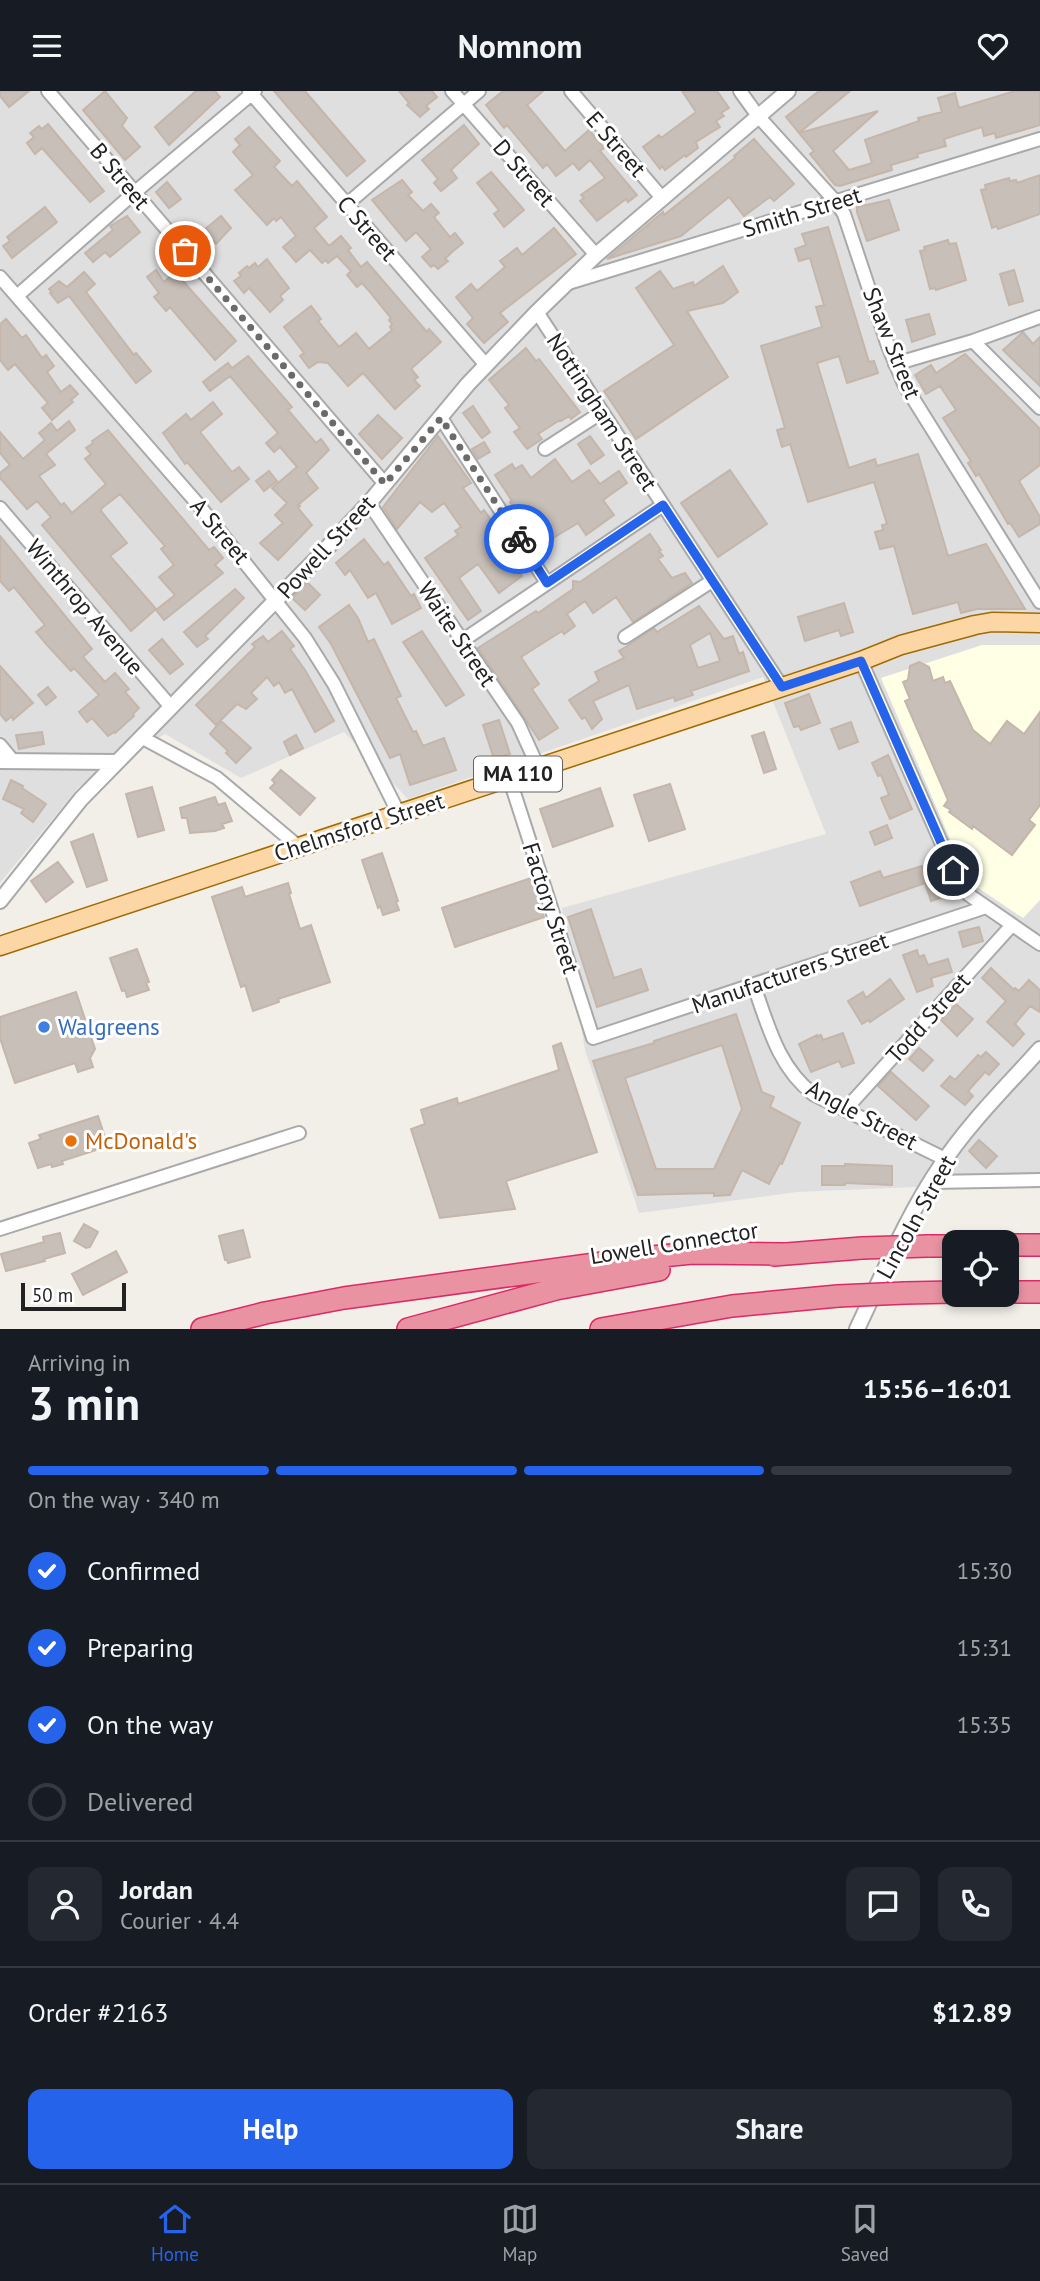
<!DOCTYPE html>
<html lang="en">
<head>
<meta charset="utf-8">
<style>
  body { margin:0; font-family:"PT Sans",sans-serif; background:#242831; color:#f1f3f6; height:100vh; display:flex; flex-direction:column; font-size:26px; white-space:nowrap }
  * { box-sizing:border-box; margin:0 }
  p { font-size:23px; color:#9ea1a6 }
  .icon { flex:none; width:38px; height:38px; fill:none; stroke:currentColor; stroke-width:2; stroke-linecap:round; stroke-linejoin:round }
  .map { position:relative; height:1238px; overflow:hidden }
  .drawer { display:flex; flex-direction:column; background:#171b24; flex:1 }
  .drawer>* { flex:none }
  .controls { position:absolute; left:942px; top:1139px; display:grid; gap:14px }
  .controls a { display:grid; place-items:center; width:77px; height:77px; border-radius:14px; background:#171b24; box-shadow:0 4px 10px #0003; font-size:35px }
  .scale { position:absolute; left:21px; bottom:18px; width:105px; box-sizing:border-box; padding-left:7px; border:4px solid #222; border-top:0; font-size:19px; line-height:24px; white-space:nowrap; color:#222; -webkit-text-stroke:5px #fff; paint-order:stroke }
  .pin { position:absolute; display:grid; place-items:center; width:60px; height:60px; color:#fff; margin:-30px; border:4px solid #fff; border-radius:50%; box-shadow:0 2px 7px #0007 }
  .courier { position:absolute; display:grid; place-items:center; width:70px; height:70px; margin:-35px; border:5px solid #2563eb; border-radius:50%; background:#fff; color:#222; box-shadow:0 2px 9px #0007 }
  .summary em { font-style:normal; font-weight:600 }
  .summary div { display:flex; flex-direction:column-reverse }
  .summary { display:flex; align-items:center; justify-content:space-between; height:119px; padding:0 28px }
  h1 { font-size:46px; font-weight:600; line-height:52px }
  .bar { display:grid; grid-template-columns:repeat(4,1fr); gap:10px 7px; align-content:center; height:84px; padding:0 28px }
  .bar i { height:9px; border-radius:5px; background:#363941 }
  .bar .current { background:#2563eb }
  .bar p { grid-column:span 4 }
  .line { display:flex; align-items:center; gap:18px; padding:0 28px; border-top:2px solid #363941 }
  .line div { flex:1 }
  .round { display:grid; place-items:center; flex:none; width:74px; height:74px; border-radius:14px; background:#242831 }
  ol { padding:0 28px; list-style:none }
  li { display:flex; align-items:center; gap:21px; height:77px }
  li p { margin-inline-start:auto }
  li .icon { padding:7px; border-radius:50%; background:#2563eb; color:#fff; stroke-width:4 }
  li:last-child { color:#9ea1a6 }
  li i { width:38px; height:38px; border:4px solid #363941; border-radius:50% }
  .action { display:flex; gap:14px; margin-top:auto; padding:14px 28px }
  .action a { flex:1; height:80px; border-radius:14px; background:#2563eb; color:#fff; font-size:28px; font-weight:600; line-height:80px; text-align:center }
  .action a+a { background:#242831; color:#f1f3f6 }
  header { display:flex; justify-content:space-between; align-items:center; height:91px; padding:0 28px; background:#171b24; font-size:32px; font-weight:600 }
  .dock { display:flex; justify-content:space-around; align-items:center; height:98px; border-top:2px solid #363941; background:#171b24; font-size:19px; color:#9ea1a6 }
  .dock a { display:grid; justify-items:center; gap:4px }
  .dock .current { color:#2563eb }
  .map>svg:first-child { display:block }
</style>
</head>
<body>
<header><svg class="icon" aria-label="menu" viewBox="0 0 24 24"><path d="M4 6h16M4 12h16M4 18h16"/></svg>Nomnom<svg class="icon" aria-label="heart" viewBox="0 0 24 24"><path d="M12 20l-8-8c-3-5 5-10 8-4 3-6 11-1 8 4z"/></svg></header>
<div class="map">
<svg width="1040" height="1238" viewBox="0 0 1040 1238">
  <rect width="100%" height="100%" fill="#f2efe9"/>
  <path fill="#e0dfdf" d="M0 0H1040V1096H914L797 1101 639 1122 585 959 562 817 826 743 763 586 408 708 344 641 241 687 165 643 79 696 0 792Z"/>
  <path fill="#ffffe5" d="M982 554H1040V809L1023 827 968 790 881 587Z"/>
  <path fill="#c7bfb8" stroke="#c4b6ab" stroke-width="2" fill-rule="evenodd" d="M0 0H29L9 16 0 5Z
    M105 0 127 27 122 35 140 56 125 69 83 19Z
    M196 0H215L220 6 169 54 155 36Z
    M274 0H305L365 70 347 85Z
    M399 0H432L437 6 426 15 429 18 420 26 407 14 409 12Z
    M503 0H543L527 14 565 60 589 39 604 57 600 60 637 104 628 111 626 108 597 130 580 110 584 107 581 104 605 87 590 69 579 79 573 72 556 85 547 73 543 77 507 34 504 37 486 14Z
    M682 0H717L729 17 721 22 724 25 716 30 720 36 696 51 698 57 686 66 685 64 665 79 662 75 660 78 643 56 659 44 661 47 696 21Z
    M819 0H850L799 42 786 26Z
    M1015 0H1040V34L996 47 995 42 984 45 982 36 944 48 946 55 917 63 918 66 891 74 892 79 840 95 835 94 810 63 814 60 799 42 878 20 833 60 849 79 872 72 865 49 919 30 918 27 942 21 938 7 955 2 959 17Z
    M48 33 104 100 90 111 42 57 35 63 27 52 34 46 30 42 39 35 42 38Z
    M464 34 479 53 451 79 457 87 441 100 434 92 438 88 422 69Z
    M249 36 280 70 274 76 292 95 297 90 327 126 314 137 329 155 341 145 351 157 348 159 361 176 367 171 427 241 429 238 441 251 411 278 418 286 414 289 420 295 395 318 363 282 348 295 328 272 318 271 309 277 300 265 304 262 284 236 311 215 321 228 318 230 339 256 356 242 369 258 392 239 390 236 392 233 389 229 391 227 370 201 362 192 357 196 347 184 351 180 337 165 328 172 326 169 322 172 310 159 296 171 283 156 296 145 281 126 276 130 274 127 267 134 235 99 253 84 233 61 240 54 235 48Z
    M754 48 794 93 774 110 770 106 744 125 729 106 681 145 607 168 663 121 664 124 735 67 734 65Z
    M491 81 524 119 504 136 494 123 499 119 477 92Z
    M1040 84V123L998 138 997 135 992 137 981 99 986 98 985 94 1009 87 1010 90 1016 89 1017 92Z
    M402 89 412 101 408 104 423 120 431 113 439 122 434 126 450 146 455 142 463 152 452 161 445 168 448 170 438 178 434 174 431 176 422 166 431 158 416 141 406 150 372 109Z
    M167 91 181 108 169 117 156 101Z
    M889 109 899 139 867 150 857 121V116Z
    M45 116 57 131 12 167 3 155 10 150 7 146Z
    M127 125 140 141 110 166 105 161 93 171 85 162 113 139 110 135Z
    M221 125 231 137 216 153 214 150 206 156 197 145Z
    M828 136 869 271 874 270 878 282 847 292 839 265 817 272 849 377 875 368 877 375 918 363 948 465 986 453 1025 518H977L961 522 958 511 913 523 894 455 880 458 875 441 883 439 882 434 887 433 874 391 808 411 790 353 782 356 777 339 785 337 761 255 822 236 816 216 824 214 810 167 799 170 795 158 806 154 802 143Z
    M554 137 576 163 500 222 508 231 484 252 467 233 473 227 456 206 471 193 477 200 505 176 500 170 517 157 522 164Z
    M948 149 949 153 956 152 966 189 936 199 935 197 930 198 920 160 925 159 924 156Z
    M267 168 289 197 280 205 283 209 270 221 249 197 244 202 234 190 241 185 239 182 247 175 249 177 255 172 258 176Z
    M723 175 738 201 723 212 687 220 728 286 636 348 604 300 674 254 636 197 660 180 673 198 693 191 694 195Z
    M156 179 164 191 175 181 236 250 215 269 170 216 166 220 154 206 159 202 147 186Z
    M1014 179 1023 210 1009 214 1000 183Z
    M84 181 95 193 86 201 134 264 136 262 151 280 136 292 69 205 58 212 50 202 52 201 49 198 59 190 67 196Z
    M929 223 935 243 912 251 906 229Z
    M6 228 22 247 26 244 42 267 46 264 54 275 47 281 61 301 70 294 78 303 71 309 73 311 52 329 42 317 48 312 15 273 8 279 0 269V233Z
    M1023 241 1033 253 1040 246V295L1003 259Z
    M526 257 536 270 539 268 580 321 571 328 569 325 561 330 560 329 538 343 542 348 527 358 514 341 520 337 505 317 509 314 489 289Z
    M965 263 1040 338V374L1019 390 1040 426V433L1019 446 1010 432 1008 433 979 383 976 385 968 372 971 370 943 327 956 319 940 295 926 303 915 284 931 274 936 282Z
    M248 265 292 316 288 319 316 352 321 348 329 359 306 382 318 397 298 414 300 415 298 417 312 434 278 469 260 452 283 432 275 424 287 412 272 397 297 376 280 356 274 361 266 352 278 342 230 285 210 300 203 291 228 272 232 277Z
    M213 311 222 323 200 341 232 381 239 376 249 388 221 411 187 371 185 373 163 342 186 323 191 329Z
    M473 315 490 341 482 347 463 322Z
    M378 324 402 347 382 368 359 343Z
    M69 330 75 339 46 363 55 374 39 385 61 414 64 412 72 422 106 393 85 368 91 363 86 357 93 352 92 350 108 339 209 459 214 456 223 467 215 474 223 482 164 529 156 519 175 504 159 486 174 474 161 458 165 455 120 403 102 417 101 420 127 452 110 465 156 518 131 540 42 434 51 426 37 410 27 418 0 387V382L10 374 0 362V341L23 368 45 349 39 342 51 332 57 340Z
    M438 345 471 392 463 397 481 422 484 419 493 432 488 435 500 452 491 459 504 478 513 472 522 485 499 502 478 473 459 487 481 520 468 529 425 467 458 444 455 440 461 436 444 412 432 421 420 411 397 438 383 416Z
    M590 345 604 364 591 373 578 353Z
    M484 351 490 361 478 368 472 358Z
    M555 368 572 391 589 379 600 393 619 380 627 392 603 409 614 424 586 444 578 432 545 452 523 420 518 424 510 411 512 410 495 384 512 373 515 378 522 374 531 387Z
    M730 379 767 433 718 466 681 412Z
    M269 380 277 390 264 400 256 390Z
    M650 443 661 459 659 460 663 465 658 468 672 487 685 482 692 492 633 531 616 506 593 522 585 510 567 523 575 535 564 543 562 540 521 566 539 593 532 598 558 637 539 649 478 557 536 520 538 522 573 498V490L580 491Z
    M0 445 92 558 83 566 105 591 115 582 129 598 125 601 139 617 133 623 134 625 115 642 114 641 108 645 92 627 87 631 79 621 99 604 74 577 71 580 47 554 36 541 45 534 14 496 9 500 0 490Z
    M364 448 384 474 388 471 411 505 414 503 421 517 392 533 376 502 368 507 350 479 345 484 336 472Z
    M307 491 320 504 305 519 292 507Z
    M235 498 244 507 205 545 208 548 197 556 184 541Z
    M844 512 853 541 841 545 839 539 805 550 798 526Z
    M349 514 358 527 368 551 374 548 401 605 396 607 413 641 416 640 423 655 444 647 456 679 410 694 400 663 390 667 331 553 319 536Z
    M699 515 724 548 733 545 739 563 743 561 749 580 691 600 693 604 675 610 674 606 637 618 629 594 593 610 602 628 592 638 585 626 582 628 569 609 599 590 595 581 624 567 619 560 629 554 654 537 657 541ZM710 542 720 570 698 577 690 554Z
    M282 540 294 555 290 558 305 579 334 630 315 641 292 598 285 602 279 591 274 595 267 586 251 602 257 608 246 618 237 613 216 634 196 614 255 556 252 553 263 545 268 551Z
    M422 540 464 604 446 615 403 551Z
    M162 548 183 573 170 583 149 559Z
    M919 571 929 576 933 590 943 586 945 592 950 590 973 639 990 653 1007 630 1024 643 1040 621V714L1029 729 1035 734 1012 764 973 735 972 738 949 721 951 719 944 715 948 709 905 610 910 608 903 591 908 589 910 575Z
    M0 575 33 612 13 629 12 625 6 630 0 623Z
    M48 596 56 606 46 614 38 604Z
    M809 603 820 632 801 639 799 635 794 636 785 612Z
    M499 629 510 663 494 668 483 634Z
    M221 630 251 657 236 672 226 662 228 660 210 643Z
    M851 631 858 651 839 658 831 638Z
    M42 641 44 653 19 658 16 644Z
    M764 641 776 678 764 682 752 645Z
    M296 644 303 657 290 664 284 651Z
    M888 664 912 718 890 728 881 707 889 704 881 684 878 685 872 672Z
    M281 679 315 707 300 724 270 697 275 692 272 689Z
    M11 689 23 695 22 697 46 713 33 731 21 722 24 718 3 708Z
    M670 693 685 738 649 750 634 704Z
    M152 696 164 739 138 746 126 703Z
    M600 697 613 735 553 756 540 718Z
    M215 706 218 714 225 712 232 730 222 733 224 737 215 740 190 742 187 727H182L180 717Z
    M887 734 892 747 875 754 870 741Z
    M93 743 107 789 87 796 71 751Z
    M382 762 398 810 396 811 399 819 383 824 380 815 378 817 362 769Z
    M58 771 73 791 46 811 31 790Z
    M922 775 927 789 940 785 946 805 931 810 925 792 860 815 851 791 880 780 883 787Z
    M531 787 544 826 455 856 442 817Z
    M288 792 291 802 289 803 300 838 311 834 330 891 278 908 279 911 253 920 245 894 241 896 212 806 242 796 245 806Z
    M591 818 614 887 641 878 648 899 597 916 568 826Z
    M979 836 983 850 963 856 959 841Z
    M137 858 149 891 146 892 149 899 127 906 125 899 122 900 110 867Z
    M917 859 919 866 924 864 928 874 948 868 952 881 931 887 933 895 917 901 903 864Z
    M991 877 1014 899 1015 897 1019 900 1029 889 1040 899V921L1030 915 1015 933 1024 943 1013 955 987 931 1006 910 982 887Z
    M890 888 904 908 870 931 869 929 862 933 848 910 863 901 866 907Z
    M76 901 95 958 90 967 93 976 78 981 75 972 15 992 0 947V926Z
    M956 913 973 928 957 945 941 929Z
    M736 923 762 1001 774 1006 770 1016 800 1032 782 1073 780 1072 769 1093 742 1079 730 1104 714 1105V1102L638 1104 593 970 654 952V950ZM722 954 742 1018 714 1078H656L625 987Z
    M843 942 854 972 842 976 839 970 811 981 799 953 817 944V946L821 944 823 949Z
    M561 952 597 1061 506 1090 515 1118 440 1127 411 1038 425 1033 421 1019 457 1007 458 1013 559 979 553 955Z
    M919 957 933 969 923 980 909 968Z
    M986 961 999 973 989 984 985 981 968 1000 973 1005 965 1014 941 995 950 985 955 989 978 964 981 966Z
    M891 981 929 1015 916 1029 878 995Z
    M98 1025 108 1055 62 1070 63 1073 52 1076 51 1073 38 1077 29 1052 41 1048 39 1044Z
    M979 1049 997 1065 986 1077 969 1060Z
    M845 1073 892 1075V1094L845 1092V1094H822V1075H845Z
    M84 1133 98 1141 90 1156 86 1157 74 1150Z
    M243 1139 250 1166 228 1172 227 1169H225L219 1145Z
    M60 1142 65 1162 44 1168 45 1170 6 1180 1 1163 44 1151 43 1146Z
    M116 1160 127 1181 83 1204 72 1183Z"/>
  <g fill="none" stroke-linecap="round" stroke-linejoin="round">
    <g stroke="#a9a9a9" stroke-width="16">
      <path id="minor" d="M48 0 385 393
        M249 0 486 274
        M452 0 596 164
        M571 0 662 107
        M740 0 758 25 836 111 844 123 888 255 904 293 1040 511
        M346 114 479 0
        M0 186 197 412 305 547 334 593 399 723
        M565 193 1040 48
        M17 205 134 102 255 0
        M537 221 782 596
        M973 250 1040 317
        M895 273 973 250 1040 226
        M441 327 547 492
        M545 358 602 321
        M369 412 518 632 538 676
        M0 417 171 616
        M625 546 712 490
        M462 550 663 414
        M861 570 960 794 969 804 1040 853
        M141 646 217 687 299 756
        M0 654 14 671
        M509 686 593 947 986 816
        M754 895C768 934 778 976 813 1003L945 1068
        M845 1019 1012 834
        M930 1091 1040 1089
        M0 1138 299 1042"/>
    </g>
    <g stroke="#a9a9a9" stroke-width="18">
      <path id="tertiary" d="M0 670 116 671
        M0 810 81 708 326 458 369 412 468 293 537 221 596 164 788 0
        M857 1238C883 1184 906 1126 940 1076 968 1033 1006 996 1040 958"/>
    </g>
    <g stroke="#a06b00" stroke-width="21">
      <path id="primary" d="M0 855 861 570 901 554 975 534 992 531 1040 532"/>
    </g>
    <g stroke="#dc2a67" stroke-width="24">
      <path id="motorway" d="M1006 1154H1040
        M928 1155H954
        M774 1164 862 1157
        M1006 1201H1040
        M905 1202 954 1201
        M202 1238 265 1222 344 1207 632 1168 692 1162 785 1163
        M408 1238 556 1198 659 1179
        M601 1238 732 1215 838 1205"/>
    </g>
    <use href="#minor" stroke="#fff" stroke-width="12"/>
    <use href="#tertiary" stroke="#fff" stroke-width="14"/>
    <use href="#primary" stroke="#fcd6a4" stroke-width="18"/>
    <use href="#motorway" stroke="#e892a2" stroke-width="21"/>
    <g stroke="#dc2a67" stroke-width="24" stroke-linecap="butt">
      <path id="motorway-bridge" d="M862 1157 928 1155
        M838 1205 905 1202"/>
    </g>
    <use href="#motorway-bridge" stroke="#e892a2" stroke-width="21"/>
  </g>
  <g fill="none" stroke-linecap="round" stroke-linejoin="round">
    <path stroke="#6b6a68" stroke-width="7" stroke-dasharray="0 12.6" d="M185 160 385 393 441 327 519 448"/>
    <path stroke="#2563eb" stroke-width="9" d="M519 448 547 492 663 414 782 596 861 570 953 779"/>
  </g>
  <circle fill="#3f7fe0" stroke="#fff" stroke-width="2.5" cx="44" cy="936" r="7"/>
  <circle fill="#e8710a" stroke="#fff" stroke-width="2.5" cx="71" cy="1050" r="7"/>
  <g text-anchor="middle" stroke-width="6" stroke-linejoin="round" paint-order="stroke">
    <rect fill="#fff" stroke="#646464" stroke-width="2" x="474" y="665.5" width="88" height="35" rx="5"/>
    <g font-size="21" font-weight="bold" fill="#222">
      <text x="518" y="690">MA 110</text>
    </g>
    <g font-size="23" fill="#222" stroke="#fff">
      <text transform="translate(616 53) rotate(49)" y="8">E Street</text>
      <text transform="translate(524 82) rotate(49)" y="8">D Street</text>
      <text transform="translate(120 85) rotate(50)" y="8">B Street</text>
      <text transform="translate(802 121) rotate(-17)" y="8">Smith Street</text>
      <text transform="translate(367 137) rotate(49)" y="8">C Street</text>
      <text transform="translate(892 252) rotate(68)" y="8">Shaw Street</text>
      <text transform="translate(602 321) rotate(57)" y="8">Nottingham Street</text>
      <text transform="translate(220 440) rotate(50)" y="8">A Street</text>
      <text transform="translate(326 456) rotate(-47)" y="8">Powell Street</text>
      <text transform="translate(85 516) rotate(50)" y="8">Winthrop Avenue</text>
      <text transform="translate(457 543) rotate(56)" y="8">Waite Street</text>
      <text transform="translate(359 736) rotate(-18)" y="8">Chelmsford Street</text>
      <text transform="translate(551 817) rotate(72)" y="8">Factory Street</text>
      <text transform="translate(790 882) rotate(-19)" y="8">Manufacturers Street</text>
      <text transform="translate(928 927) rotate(-48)" y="8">Todd Street</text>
      <text transform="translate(862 1024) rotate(28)" y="8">Angle Street</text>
      <text transform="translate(916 1126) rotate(-61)" y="8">Lincoln Street</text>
      <text transform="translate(674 1152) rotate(-9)" y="8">Lowell Connector</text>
    </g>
    <g font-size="23" fill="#366cbe" stroke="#fff" text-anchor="start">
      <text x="58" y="944">Walgreens</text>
    </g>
    <g font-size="23" fill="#c56008" stroke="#fff" text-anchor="start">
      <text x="85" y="1058">McDonald's</text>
    </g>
  </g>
</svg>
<div class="controls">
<a><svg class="icon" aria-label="locate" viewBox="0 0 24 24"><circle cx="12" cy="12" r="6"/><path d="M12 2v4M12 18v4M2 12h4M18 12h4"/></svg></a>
</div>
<div class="scale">50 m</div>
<div class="pin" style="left:185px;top:160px;background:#ea580c"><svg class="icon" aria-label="bag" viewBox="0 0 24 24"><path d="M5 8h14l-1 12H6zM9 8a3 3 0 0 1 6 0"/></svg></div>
<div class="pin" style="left:953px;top:779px;background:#1f2937"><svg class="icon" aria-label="home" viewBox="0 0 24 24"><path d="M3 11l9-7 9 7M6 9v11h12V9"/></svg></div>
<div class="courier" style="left:519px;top:448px"><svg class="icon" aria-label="bike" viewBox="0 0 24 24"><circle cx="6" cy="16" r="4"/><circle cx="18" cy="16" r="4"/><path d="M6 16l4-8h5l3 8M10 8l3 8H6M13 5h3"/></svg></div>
</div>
<section class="drawer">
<div class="summary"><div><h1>3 min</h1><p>Arriving in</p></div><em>15:56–16:01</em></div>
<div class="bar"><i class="current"></i><i class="current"></i><i class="current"></i><i></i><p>On the way · 340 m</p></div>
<ol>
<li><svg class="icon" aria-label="check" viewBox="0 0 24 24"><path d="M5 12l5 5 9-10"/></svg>Confirmed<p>15:30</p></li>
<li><svg class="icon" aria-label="check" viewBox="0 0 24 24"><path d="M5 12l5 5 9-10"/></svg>Preparing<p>15:31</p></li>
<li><svg class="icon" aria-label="check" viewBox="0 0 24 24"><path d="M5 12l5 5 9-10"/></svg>On the way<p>15:35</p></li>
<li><i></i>Delivered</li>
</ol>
<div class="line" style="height:126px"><a class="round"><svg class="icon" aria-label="person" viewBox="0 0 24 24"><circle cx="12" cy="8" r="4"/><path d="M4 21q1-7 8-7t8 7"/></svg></a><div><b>Jordan</b><p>Courier · 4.4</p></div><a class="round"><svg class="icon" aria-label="chat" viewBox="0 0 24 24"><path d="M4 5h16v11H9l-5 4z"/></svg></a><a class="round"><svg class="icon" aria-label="phone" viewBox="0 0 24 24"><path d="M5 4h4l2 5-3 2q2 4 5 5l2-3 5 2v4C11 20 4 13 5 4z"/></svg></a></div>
<div class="line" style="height:91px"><div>Order #2163</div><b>$12.89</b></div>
<div class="action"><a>Help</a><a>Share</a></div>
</section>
<nav class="dock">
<a class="current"><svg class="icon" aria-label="home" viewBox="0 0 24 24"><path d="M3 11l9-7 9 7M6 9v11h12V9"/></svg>Home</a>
<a><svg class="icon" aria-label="map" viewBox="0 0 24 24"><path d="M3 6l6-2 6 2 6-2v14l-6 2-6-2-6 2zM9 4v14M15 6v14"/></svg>Map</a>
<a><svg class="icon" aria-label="saved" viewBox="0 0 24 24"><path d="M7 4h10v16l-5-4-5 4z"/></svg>Saved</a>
</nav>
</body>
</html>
